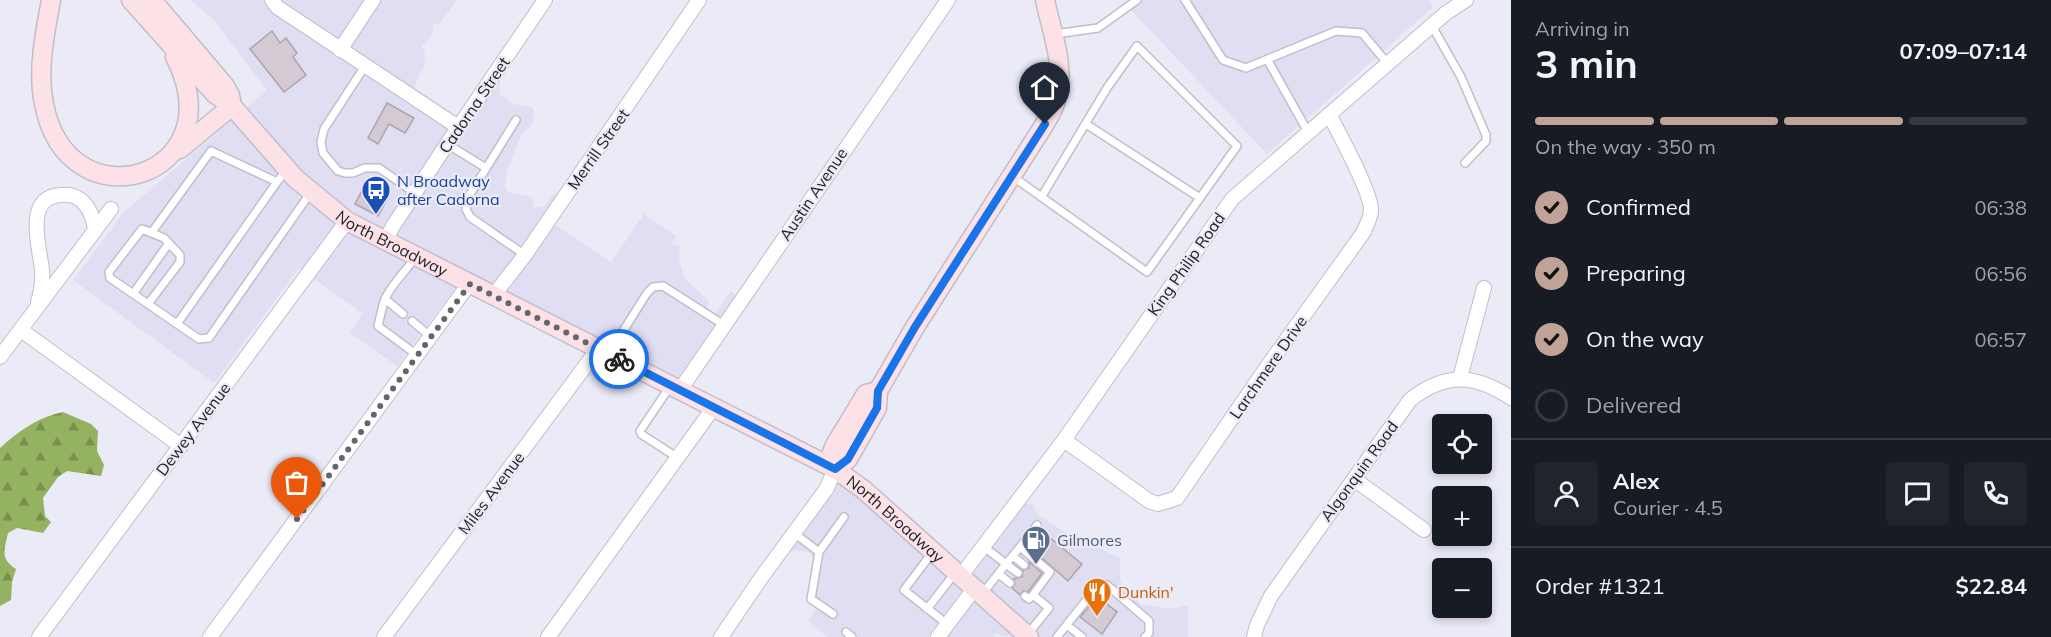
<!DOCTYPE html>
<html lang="en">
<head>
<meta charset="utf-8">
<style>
  body { margin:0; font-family:Mulish,sans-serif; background:#20242c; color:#f1f3f6; height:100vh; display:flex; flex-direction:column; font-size:22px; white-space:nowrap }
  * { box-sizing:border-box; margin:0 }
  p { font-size:20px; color:#9ea1a6 }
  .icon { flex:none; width:33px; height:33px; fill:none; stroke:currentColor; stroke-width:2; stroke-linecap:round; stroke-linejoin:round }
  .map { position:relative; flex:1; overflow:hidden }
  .details { display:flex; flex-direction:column; background:#171b24; width:540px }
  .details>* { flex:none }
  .controls { position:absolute; left:1432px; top:414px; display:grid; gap:12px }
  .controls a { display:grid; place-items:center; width:60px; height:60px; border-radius:6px; background:#171b24; box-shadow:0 3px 9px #0003; font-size:30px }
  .pin { position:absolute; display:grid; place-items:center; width:51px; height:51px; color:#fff; margin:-62px -26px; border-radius:50% 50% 50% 0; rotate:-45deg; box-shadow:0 0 6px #0007 }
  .pin .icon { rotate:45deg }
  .courier { position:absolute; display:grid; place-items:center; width:60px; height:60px; margin:-30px; border:4px solid #1a73e8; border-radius:50%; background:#fff; color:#222; box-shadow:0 2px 8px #0007 }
  .overview em { font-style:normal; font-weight:700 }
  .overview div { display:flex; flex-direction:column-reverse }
  .overview { display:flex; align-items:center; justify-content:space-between; height:102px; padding:0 24px }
  h1 { font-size:39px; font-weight:700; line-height:45px }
  .bar { display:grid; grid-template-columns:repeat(4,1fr); gap:9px 6px; align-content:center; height:72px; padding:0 24px }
  .bar i { height:8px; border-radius:4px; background:#363941 }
  .bar .active { background:#c1a296 }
  .bar p { grid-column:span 4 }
  .line { display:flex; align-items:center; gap:15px; padding:0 24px; border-top:2px solid #363941 }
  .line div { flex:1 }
  .round { display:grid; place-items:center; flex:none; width:63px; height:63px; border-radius:6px; background:#20242c }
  ol { padding:0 24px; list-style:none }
  li { display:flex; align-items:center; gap:18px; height:66px }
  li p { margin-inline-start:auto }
  li .icon { padding:6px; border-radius:50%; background:#c1a296; color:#111; stroke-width:4 }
  li:last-child { color:#9ea1a6 }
  li i { width:33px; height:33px; border:3px solid #363941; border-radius:50% }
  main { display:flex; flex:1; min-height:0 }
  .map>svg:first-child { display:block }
</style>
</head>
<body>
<main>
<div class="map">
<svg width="1511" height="637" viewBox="0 0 1511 637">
  <defs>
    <pattern id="forest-firs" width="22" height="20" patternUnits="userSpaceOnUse" patternTransform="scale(1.5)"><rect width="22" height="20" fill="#95b261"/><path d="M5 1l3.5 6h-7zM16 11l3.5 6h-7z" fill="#799050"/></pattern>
  </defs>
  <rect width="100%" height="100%" fill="#ebeaf7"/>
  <path fill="#e0def2" d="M190 0H457L440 23 433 25V34L422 46 425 54 424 67 419 74 414 91 450 127 499 78 500 94 509 101 513 104 531 107 534 110 532 125 522 134 508 168 505 185 507 192 532 197 534 208 544 206 556 192 562 197 548 220 611 262 644 214 676 236 672 243 680 246 679 260 684 278 709 301 704 314 715 313 731 291 737 297 677 386 464 283 450 295 397 366 350 333 363 314 299 268 214 383 73 280 124 212 267 90 213 19Z
    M1137 0H1430L1433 7 1267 154 1131 10Z
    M833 471 958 578 1022 505 1033 503 1035 511 1040 516 1068 534 1075 542 1101 549 1120 558V580L1124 590 1135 594 1140 604 1164 608H1177L1188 605V637H1009L993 633 995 637H827L808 620 820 604 812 596 817 572 814 560 808 552 795 550 788 553Z"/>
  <path fill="url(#forest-firs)" d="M63 412 91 424 98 431 97 451 104 465 101 476 67 471 58 477 43 498 45 516 51 522 43 533 17 528 8 533C4 551 0 558 16 569L12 582 11 600 0 606V448C18 431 39 417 63 412Z"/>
  <path fill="#d4cad4" stroke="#ada3ad" stroke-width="1.5" d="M272 31 280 43 286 38 297 53 293 57 306 75 284 92 250 49Z
    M387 103 414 118 405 133 389 124 378 144 368 138Z
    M366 183 389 196 378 216 355 204Z
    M1049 537 1082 564 1068 581 1036 553Z
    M1029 562 1042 573 1028 592 1023 591 1020 595 1012 588 1015 584 1013 579 1022 577 1023 570 1029 568Z
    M1098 597 1117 612 1102 634 1080 617Z"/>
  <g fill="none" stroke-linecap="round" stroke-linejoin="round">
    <g stroke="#c0becb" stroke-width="10">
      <path id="lane" d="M1185 0 1223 60 1246 68 1336 31 1362 33 1388 64
        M1432 26 1461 77 1486 135V141L1465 163
        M1055 34 1098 28 1137 0
        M1267 59 1308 132
        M365 66 324 129 321 142 323 153 338 171 345 173H353L365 168H379L415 193
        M516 120 469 196 466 209 470 217 525 255
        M1086 124 1200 198
        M447 144 486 168
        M1012 176 1147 272 1237 146 1137 46 1107 88 1042 196
        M152 232 211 151 277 182 287 170
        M416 257C407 269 391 285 385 299 383 303 379 322 378 326L417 355
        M133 294 169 243
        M385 299 403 314
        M148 304 180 262V255L164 238 142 229 109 272 110 278 199 339 209 338 311 192
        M412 321 431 337
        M177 324 277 182
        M610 352 647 293 653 287 663 286 724 325
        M669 388 640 431 641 434 678 458
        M794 533 819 552 811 599 833 614
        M1020 547 1037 525
        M819 552 844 517
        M932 553 904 590 947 624
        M1013 556 1024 565
        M1018 573 1006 564 1020 547 1050 572 1033 595 1049 608 1027 635
        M999 574 1010 583
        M983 593 1006 564 983 546
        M1025 596 1029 599 1033 595
        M927 609 955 573
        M1067 625 1082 637
        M846 632 852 637
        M1057 637 1100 583 1107 585 1149 621V633L1145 637"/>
    </g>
    <g stroke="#c0becb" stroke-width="16">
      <path id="street" d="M272 0 277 7 458 127
        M340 50 373 0
        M385 241 393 226 447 144 545 0
        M493 296 525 255 699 0
        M38 302C41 292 43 281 42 270 40 248 23 197 61 195 69 194 77 196 83 202 91 210 94 220 95 231
        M21 330 181 446
        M0 357 111 209
        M1460 378 1484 288
        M680 390 948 0
        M1064 440 1149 501 1158 504 1177 498 1269 364 1363 233C1366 226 1371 218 1371 210 1371 191 1339 134 1329 114
        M1354 479 1424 530
        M960 577 1064 440 1232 199 1446 13 1466 0
        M39 637 347 221
        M210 637 469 284
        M384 637 598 349
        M548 637 714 407
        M721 637 761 578 827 488 835 469
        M938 637 974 589
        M1254 637 1257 625 1271 596 1410 400C1445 372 1475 374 1511 398"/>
    </g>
    <g stroke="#c0becb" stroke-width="21">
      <g id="secondary">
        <path d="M51 0C45 33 37 70 44 104 68 229 237 178 175 57"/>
        <path id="s1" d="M131 0 215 94 232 106 295 178 347 221 835 469 864 490 1029 637"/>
        <path d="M152 0 225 86 230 95 232 106"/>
        <path d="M180 149 232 106"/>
        <path d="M878 391 866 394 835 445 831 455 835 469 848 459 877 408 878 391 915 327 1041 130C1048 119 1056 106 1058 92 1064 63 1051 29 1045 0"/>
      </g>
    </g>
    <use href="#lane" stroke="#fff" stroke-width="7"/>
    <use href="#street" stroke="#fff" stroke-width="14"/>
    <use href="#secondary" stroke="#fce2e6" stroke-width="18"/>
  </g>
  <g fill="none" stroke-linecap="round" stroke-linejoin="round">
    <path stroke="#65656c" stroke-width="6" stroke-dasharray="0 10.8" d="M297 519 470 284 619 359"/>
    <path stroke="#1a73e8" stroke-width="8" d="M619 359 835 469 848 459 877 408 878 391 915 327 1045 124"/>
  </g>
  <defs>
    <g id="bus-pin" transform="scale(1.5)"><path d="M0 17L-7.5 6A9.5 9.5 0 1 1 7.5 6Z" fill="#1a4fb4" stroke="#ebeaf7"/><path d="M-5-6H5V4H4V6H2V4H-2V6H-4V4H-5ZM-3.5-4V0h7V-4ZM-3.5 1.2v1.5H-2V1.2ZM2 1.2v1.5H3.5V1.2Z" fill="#fff"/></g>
    <g id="fuel-pin" transform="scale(1.5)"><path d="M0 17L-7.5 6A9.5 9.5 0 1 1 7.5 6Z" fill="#5c6f8a" stroke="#ebeaf7"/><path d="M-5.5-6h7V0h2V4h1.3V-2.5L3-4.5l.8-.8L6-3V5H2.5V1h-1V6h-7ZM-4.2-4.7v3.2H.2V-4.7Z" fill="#fff"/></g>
    <g id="restaurant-pin" transform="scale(1.5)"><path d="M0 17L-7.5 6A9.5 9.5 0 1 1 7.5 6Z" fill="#e8710a" stroke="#ebeaf7"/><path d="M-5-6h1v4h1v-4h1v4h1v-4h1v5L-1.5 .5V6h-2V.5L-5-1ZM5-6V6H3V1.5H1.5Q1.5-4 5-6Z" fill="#fff"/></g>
  </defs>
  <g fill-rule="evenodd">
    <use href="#bus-pin" x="376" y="190"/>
    <use href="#fuel-pin" x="1036" y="540"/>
    <use href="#restaurant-pin" x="1097" y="592"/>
  </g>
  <g text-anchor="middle" stroke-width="4.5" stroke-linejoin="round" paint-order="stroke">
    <g font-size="16" fill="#1d1d21" stroke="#ebeaf7">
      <text transform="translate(474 105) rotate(-56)" y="6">Cadorna Street</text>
      <text transform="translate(598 149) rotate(-55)" y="6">Merrill Street</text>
      <text transform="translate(813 194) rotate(-56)" y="6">Austin Avenue</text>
      <text dy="6" stroke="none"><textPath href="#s1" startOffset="360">North Broadway</textPath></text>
      <text transform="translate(1186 264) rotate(-55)" y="6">King Philip Road</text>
      <text transform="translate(1268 367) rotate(-55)" y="6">Larchmere Drive</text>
      <text transform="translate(193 429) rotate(-53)" y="6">Dewey Avenue</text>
      <text transform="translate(1359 471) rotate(-54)" y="6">Algonquin Road</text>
      <text transform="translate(491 493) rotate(-53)" y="6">Miles Avenue</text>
      <text dy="6" stroke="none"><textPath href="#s1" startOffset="936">North Broadway</textPath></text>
    </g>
    <g font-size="16" fill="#164399" stroke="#ebeaf7" text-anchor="start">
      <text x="397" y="187">N Broadway<tspan x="397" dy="18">after Cadorna</tspan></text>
    </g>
    <g font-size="16" fill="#4e5e75" stroke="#ebeaf7" text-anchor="start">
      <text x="1057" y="546">Gilmores</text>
    </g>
    <g font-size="16" fill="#c56008" stroke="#ebeaf7" text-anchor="start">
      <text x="1118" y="598">Dunkin'</text>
    </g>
  </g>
</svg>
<div class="controls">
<a><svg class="icon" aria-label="locate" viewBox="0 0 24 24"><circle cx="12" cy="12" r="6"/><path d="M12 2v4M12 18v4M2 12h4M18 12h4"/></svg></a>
<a>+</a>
<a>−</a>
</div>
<div class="pin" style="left:297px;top:519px;background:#ea580c"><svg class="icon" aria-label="bag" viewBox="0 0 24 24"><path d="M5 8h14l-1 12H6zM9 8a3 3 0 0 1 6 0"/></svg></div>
<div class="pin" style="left:1045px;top:124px;background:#1f2937"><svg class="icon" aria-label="home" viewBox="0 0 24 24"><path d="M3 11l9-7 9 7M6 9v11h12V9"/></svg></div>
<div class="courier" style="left:619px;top:359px"><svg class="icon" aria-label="bike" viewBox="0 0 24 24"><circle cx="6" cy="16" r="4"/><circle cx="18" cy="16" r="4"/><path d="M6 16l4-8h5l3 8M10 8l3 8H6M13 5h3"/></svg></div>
</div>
<section class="details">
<div class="overview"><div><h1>3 min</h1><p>Arriving in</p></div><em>07:09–07:14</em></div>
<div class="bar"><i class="active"></i><i class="active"></i><i class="active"></i><i></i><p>On the way · 350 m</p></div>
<ol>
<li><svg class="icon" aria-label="check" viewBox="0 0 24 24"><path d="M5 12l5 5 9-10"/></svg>Confirmed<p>06:38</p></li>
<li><svg class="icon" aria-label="check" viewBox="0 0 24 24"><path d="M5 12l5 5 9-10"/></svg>Preparing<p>06:56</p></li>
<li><svg class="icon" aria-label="check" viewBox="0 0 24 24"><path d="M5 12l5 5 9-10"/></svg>On the way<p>06:57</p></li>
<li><i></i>Delivered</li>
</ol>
<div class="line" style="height:108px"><a class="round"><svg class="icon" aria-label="person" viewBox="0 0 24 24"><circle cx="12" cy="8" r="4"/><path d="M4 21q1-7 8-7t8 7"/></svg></a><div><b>Alex</b><p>Courier · 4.5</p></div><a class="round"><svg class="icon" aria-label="chat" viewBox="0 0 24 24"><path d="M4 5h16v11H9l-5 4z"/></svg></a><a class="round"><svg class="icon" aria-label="phone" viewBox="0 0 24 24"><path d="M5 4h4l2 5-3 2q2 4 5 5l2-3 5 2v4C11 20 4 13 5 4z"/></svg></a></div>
<div class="line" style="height:78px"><div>Order #1321</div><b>$22.84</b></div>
</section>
</main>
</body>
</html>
